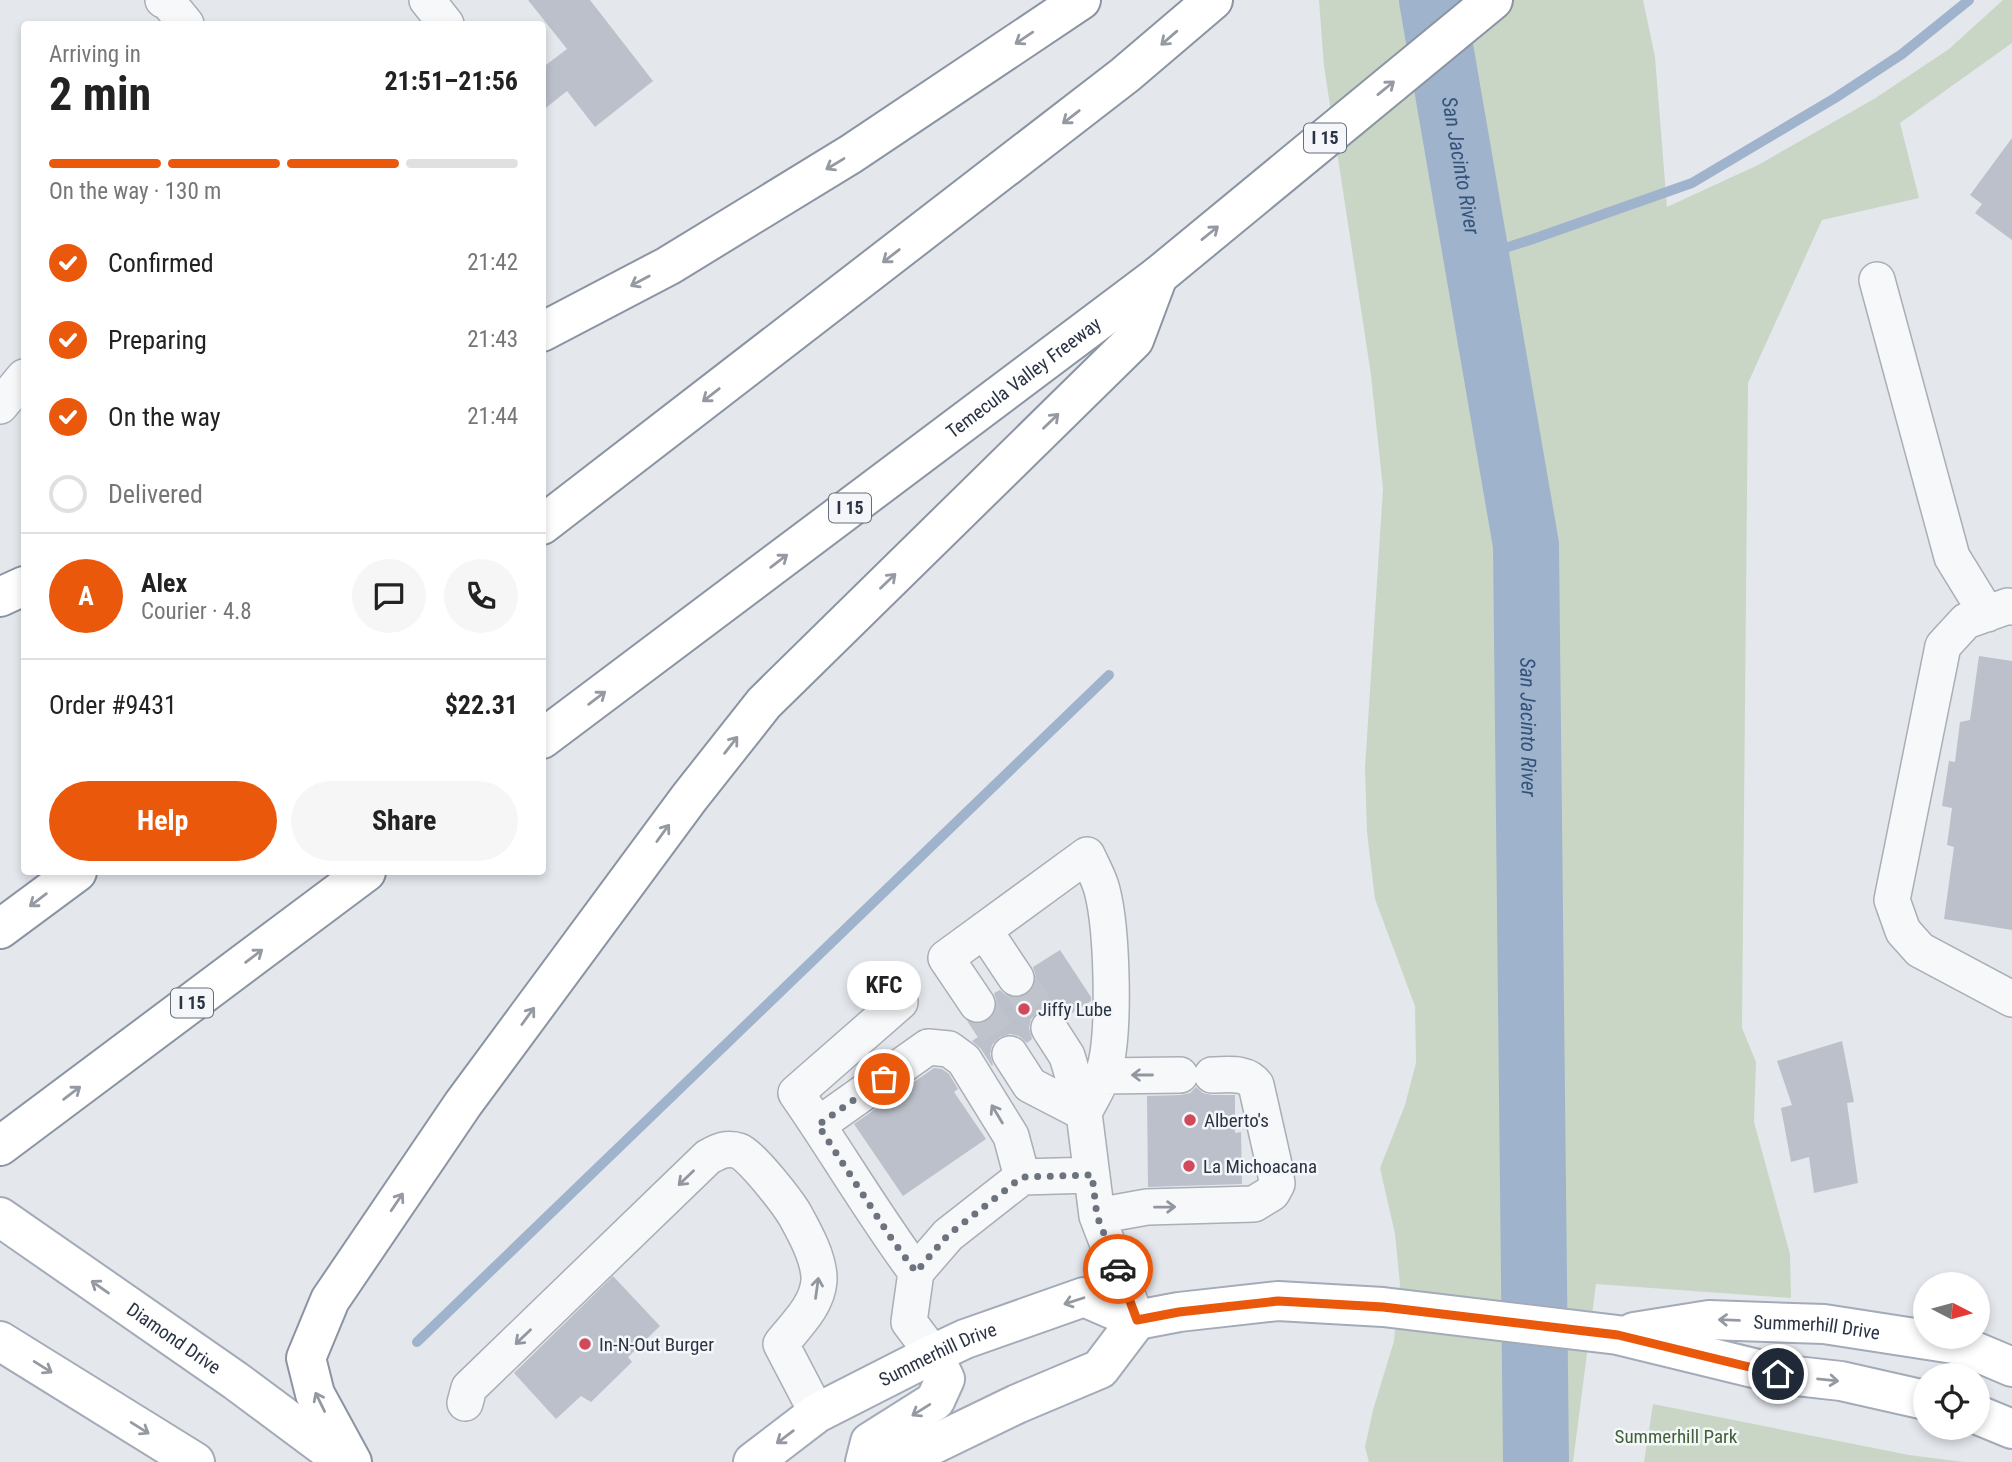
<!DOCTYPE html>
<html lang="en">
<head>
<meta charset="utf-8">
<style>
  body { margin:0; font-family:"Roboto Condensed",sans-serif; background:#f6f6f6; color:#222; height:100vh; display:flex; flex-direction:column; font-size:26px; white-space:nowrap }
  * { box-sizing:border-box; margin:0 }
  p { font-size:23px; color:#767676 }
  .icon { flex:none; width:38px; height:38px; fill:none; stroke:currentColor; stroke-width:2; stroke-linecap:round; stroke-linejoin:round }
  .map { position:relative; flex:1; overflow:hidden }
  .side { position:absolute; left:21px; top:21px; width:525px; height:854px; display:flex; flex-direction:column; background:#fff; border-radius:7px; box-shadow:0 4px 10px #0003 }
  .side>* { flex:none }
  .needle { width:46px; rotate:96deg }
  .tools { position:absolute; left:1913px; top:1272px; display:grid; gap:14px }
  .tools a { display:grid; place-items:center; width:77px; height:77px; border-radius:50%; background:#fff; box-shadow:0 4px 10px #0003; font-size:35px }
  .pin { position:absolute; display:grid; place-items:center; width:60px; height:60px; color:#fff; margin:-30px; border:4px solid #fff; border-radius:50%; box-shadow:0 2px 7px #0007 }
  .courier { position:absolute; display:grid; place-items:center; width:70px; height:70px; margin:-35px; border:5px solid #ea580c; border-radius:50%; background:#fff; color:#222; box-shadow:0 2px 9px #0007 }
  .bubble { position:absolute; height:49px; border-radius:24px; background:#fff; box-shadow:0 4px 10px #0003; font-size:23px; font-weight:700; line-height:49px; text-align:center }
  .overview em { font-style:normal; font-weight:700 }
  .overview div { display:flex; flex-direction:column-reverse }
  .overview { display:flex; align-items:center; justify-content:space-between; height:119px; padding:0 28px }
  h1 { font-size:46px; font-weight:700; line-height:52px }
  .bar { display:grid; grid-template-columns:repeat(4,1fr); gap:10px 7px; align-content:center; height:84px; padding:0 28px }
  .bar i { height:9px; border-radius:5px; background:#e0e0e0 }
  .bar .selected { background:#ea580c }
  .bar p { grid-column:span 4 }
  .line { display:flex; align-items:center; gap:18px; padding:0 28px; border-top:2px solid #e0e0e0 }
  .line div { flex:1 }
  .round { display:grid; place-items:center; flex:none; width:74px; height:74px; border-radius:37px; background:#f6f6f6 }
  ol { padding:0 28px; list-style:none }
  li { display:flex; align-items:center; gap:21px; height:77px }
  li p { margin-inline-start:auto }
  li .icon { padding:7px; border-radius:50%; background:#ea580c; color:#fff; stroke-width:4 }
  li:last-child { color:#767676 }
  li i { width:38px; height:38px; border:4px solid #e0e0e0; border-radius:50% }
  .primary-button { display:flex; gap:14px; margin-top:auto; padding:14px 28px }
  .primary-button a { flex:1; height:80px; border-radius:42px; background:#ea580c; color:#fff; font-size:28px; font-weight:700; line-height:80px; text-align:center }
  .primary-button a+a { background:#f6f6f6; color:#222 }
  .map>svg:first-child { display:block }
</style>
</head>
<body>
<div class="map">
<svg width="2012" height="1462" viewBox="0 0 2012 1462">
  <rect width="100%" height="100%" fill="#e4e7ec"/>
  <path fill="#c9d6c5" d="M1319 0H1643L1655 57 1667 207 1758 165 1874 99 1949 49 2003 0H2012V43L1900 123 1919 198 1822 220 1748 383 1742 1028 1756 1062 1754 1122 1790 1254 1791 1298 1596 1284 1573 1462H1369L1365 1447 1373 1410 1394 1341 1400 1284 1395 1234 1380 1168 1405 1105 1416 1063 1415 1006 1375 899 1367 832 1365 768 1383 489 1371 375 1324 66Z
    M1653 1404 1909 1455 1964 1462H1644Z"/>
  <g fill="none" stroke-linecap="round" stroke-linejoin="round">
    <path stroke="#9fb4cc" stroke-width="10" d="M1477 257 1533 239 1692 183 1835 98 1902 54 1969 0
      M417 1342 1109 675"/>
    <path stroke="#9fb4cc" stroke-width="66" id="s1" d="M1432 0 1526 545 1536 1462"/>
  </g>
  <path fill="#bbc0ca" d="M528 0H590L653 81 595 127 567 91 542 111V68L567 49Z
    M2012 138V240L1975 213 1982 204 1970 195Z
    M1979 656 2012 661V930L1944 919 1954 847 1947 845 1952 808 1942 806 1949 761 1955 762 1960 722 1970 720Z
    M1060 950 1091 997V1001L1066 1017 1059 1011 1049 1008 1038 1012 1031 1019 1029 1028 1032 1039 1027 1043 1019 1036 1010 1034 1000 1037 992 1045 990 1054 993 1065 992 1066 981 1049 972 1041 978 1037 968 1022 979 1024 989 1020 995 1013 997 1003 994 993 1000 990 1007 996 1017 998 1028 994 1034 986 1036 977 1033 967Z
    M1842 1041 1854 1102 1847 1103 1858 1183 1814 1193 1809 1157 1791 1162 1781 1108 1792 1105 1777 1061Z
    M934 1068 942 1069 949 1074 958 1089 954 1092 986 1139 903 1196 854 1124Z
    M1196 1087 1203 1093 1212 1095H1235V1133L1241 1132 1242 1184 1148 1187 1147 1096 1181 1095 1190 1093Z
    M613 1276 660 1326 628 1357 632 1362 591 1402 581 1396 556 1419 514 1373Z"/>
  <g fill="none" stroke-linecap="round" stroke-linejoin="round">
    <path stroke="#bfc3cb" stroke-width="35" stroke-dasharray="35 18" stroke-linecap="butt" d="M1016 978 1049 1028
      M977 1004 1010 1054"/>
    <g stroke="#a9aeb7" stroke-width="38">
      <path id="minor" d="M163 0 168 2 186 24
        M427 0 446 24
        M1877 280 1952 557 1987 614
        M0 406 24 377
        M2012 607 2008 606 1966 621 1943 646 1892 900 1903 931 1920 950 2012 999
        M984 930 1016 978
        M900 1002 796 1093C837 1152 873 1214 916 1272
        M977 1004 946 958 1087 855C1092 866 1099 878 1102 890 1112 928 1116 1038 1103 1074 1099 1087 1090 1100 1084 1113
        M1049 1028 1067 1056 1084 1113 1097 1216 1137 1320
        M1010 1054 1030 1085 1084 1113
        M1103 1076 1180 1075
        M818 1125 928 1047 949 1049 964 1060 1011 1136 1022 1177
        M1097 1216 1147 1207 1254 1204 1272 1193 1277 1184 1275 1169 1256 1085C1246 1071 1227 1075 1212 1075
        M933 1354 909 1322 916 1272 948 1235 1022 1177 1092 1175
        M465 1403 469 1388 708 1157C719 1151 727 1147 739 1151 751 1155 788 1203 795 1215 805 1233 820 1260 819 1281 817 1306 796 1325 781 1344L817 1413"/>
    </g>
    <g stroke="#a3abb8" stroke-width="42">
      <g id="major">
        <path id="s2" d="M0 1217 236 1381 345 1462"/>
        <path id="s3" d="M1634 1332 1709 1320 1824 1324 1960 1345 2012 1367"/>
        <path d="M0 1341 195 1462"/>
        <path d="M1978 1415 2012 1429"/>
        <path id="s4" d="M753 1462 817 1413 933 1354 965 1339 1084 1297 1137 1320 1179 1312 1278 1301 1383 1307 1618 1335 1778 1374 1841 1381 1925 1400"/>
        <path d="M865 1462 870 1442 935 1401 945 1379 933 1354"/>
        <path d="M897 1462 1017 1404 1100 1369 1137 1320"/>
      </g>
    </g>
    <g stroke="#8b94a3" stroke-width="42">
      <g id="highway">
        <path d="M542 332 668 266 851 154 1081 0"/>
        <path d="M542 525 1125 75 1213 0"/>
        <path d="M0 597 24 586"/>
        <path id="s5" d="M542 739 1158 276 1493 0"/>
        <path d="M0 929 77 872"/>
        <path d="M0 1146 366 872"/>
        <path d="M352 1462 315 1394 306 1358 330 1300 463 1104 689 798 764 703 1134 340 1158 276"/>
      </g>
    </g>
    <use href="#minor" stroke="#f7f8fa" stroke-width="35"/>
    <use href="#major" stroke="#fff" stroke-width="38"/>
    <use href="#highway" stroke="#fff" stroke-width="38"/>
  </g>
  <defs><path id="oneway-shaft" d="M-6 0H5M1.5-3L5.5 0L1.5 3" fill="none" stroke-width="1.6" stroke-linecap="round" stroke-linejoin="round" transform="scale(1.75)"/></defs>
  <g stroke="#959aa2">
    <use href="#oneway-shaft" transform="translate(1024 38) rotate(146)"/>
    <use href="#oneway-shaft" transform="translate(1169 38) rotate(139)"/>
    <use href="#oneway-shaft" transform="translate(1386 88) rotate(-39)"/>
    <use href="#oneway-shaft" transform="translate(1071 117) rotate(142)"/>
    <use href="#oneway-shaft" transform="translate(835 164) rotate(149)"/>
    <use href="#oneway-shaft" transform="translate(1210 233) rotate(-39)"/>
    <use href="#oneway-shaft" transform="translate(891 256) rotate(142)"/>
    <use href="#oneway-shaft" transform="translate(640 281) rotate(152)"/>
    <use href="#oneway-shaft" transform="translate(711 395) rotate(142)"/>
    <use href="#oneway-shaft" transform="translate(1051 421) rotate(-44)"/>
    <use href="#oneway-shaft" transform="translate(779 561) rotate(-37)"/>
    <use href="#oneway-shaft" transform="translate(888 581) rotate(-44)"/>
    <use href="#oneway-shaft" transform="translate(597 698) rotate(-37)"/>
    <use href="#oneway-shaft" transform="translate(731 745) rotate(-52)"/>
    <use href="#oneway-shaft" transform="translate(663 833) rotate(-54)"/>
    <use href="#oneway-shaft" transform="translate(38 900) rotate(143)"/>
    <use href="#oneway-shaft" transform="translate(254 956) rotate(-37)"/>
    <use href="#oneway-shaft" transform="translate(528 1016) rotate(-54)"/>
    <use href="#oneway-shaft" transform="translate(72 1093) rotate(-37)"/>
    <use href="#oneway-shaft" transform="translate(397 1202) rotate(-56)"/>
    <use href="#oneway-shaft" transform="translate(100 1287) rotate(-145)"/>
    <use href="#oneway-shaft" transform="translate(1074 1301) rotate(162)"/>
    <use href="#oneway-shaft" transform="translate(1729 1320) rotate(-178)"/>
    <use href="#oneway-shaft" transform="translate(43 1367) rotate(32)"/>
    <use href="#oneway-shaft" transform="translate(1828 1380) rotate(6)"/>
    <use href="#oneway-shaft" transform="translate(320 1402) rotate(-116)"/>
    <use href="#oneway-shaft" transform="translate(921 1410) rotate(148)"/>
    <use href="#oneway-shaft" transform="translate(140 1428) rotate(32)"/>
    <use href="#oneway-shaft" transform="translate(785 1437) rotate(143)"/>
  </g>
  <g stroke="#9196a0">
    <use href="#oneway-shaft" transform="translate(1142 1075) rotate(-180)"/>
    <use href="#oneway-shaft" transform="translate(997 1114) rotate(-121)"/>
    <use href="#oneway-shaft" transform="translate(686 1178) rotate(136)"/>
    <use href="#oneway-shaft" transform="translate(1165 1207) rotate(-1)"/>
    <use href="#oneway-shaft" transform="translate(817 1288) rotate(-82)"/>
    <use href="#oneway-shaft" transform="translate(523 1337) rotate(136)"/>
  </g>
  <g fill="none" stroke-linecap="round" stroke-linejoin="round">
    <path stroke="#6c737f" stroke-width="7" stroke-dasharray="0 12.6" d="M884 1079 818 1125 893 1241 916 1272 948 1235 1022 1177 1092 1175 1097 1216 1118 1269"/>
    <path stroke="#ea580c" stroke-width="9" d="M1118 1269 1137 1320 1179 1312 1278 1301 1383 1307 1618 1335 1778 1374"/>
  </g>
  <g fill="#d1495b" stroke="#f4f6f9" stroke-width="2.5">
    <circle cx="1024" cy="1009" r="7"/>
    <circle cx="1190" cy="1120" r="7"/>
    <circle cx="1189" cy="1166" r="7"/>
    <circle cx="585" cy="1344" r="7"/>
  </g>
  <g text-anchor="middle" stroke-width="5" stroke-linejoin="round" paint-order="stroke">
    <g fill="#f4f6f9" stroke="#676e7b" stroke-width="2">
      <rect x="1304" y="123.5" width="42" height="29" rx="5"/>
      <rect x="829" y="493.5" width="42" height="29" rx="5"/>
      <rect x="171" y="988.5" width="42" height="29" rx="5"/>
    </g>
    <g font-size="18" font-weight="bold" fill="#2b3445">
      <text x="1325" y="144">I 15</text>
      <text x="850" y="514">I 15</text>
      <text x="192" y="1009">I 15</text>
    </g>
    <g font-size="19" fill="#2b3445" stroke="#f4f6f9">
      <text dy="7" stroke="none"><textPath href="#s5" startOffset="602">Temecula Valley Freeway</textPath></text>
      <text dy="7" stroke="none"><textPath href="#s3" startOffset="184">Summerhill Drive</textPath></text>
      <text dy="7" stroke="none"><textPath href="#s2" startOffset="212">Diamond Drive</textPath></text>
      <text dy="7" stroke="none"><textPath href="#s4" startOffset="215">Summerhill Drive</textPath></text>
    </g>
    <g font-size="19" fill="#2b3445" stroke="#f4f6f9" text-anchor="start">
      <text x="1038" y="1016">Jiffy Lube</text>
      <text x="1204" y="1127">Alberto's</text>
      <text x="1203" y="1173">La Michoacana</text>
      <text x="599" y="1351">In-N-Out Burger</text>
    </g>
    <g font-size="19" fill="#3f6138" stroke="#f4f6f9">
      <text x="1676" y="1443">Summerhill Park</text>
    </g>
    <g font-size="21" font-style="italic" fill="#34527a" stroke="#f4f6f9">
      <text dy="7" stroke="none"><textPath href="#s1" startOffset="168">San Jacinto River</textPath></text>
      <text dy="7" stroke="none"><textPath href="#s1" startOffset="735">San Jacinto River</textPath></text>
    </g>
  </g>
</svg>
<div class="tools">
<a><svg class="needle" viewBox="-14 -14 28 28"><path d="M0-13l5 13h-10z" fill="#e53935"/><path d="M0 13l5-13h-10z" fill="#767676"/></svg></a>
<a><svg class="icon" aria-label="locate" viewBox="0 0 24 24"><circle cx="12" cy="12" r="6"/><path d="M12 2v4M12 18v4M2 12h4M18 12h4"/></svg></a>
</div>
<div class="pin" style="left:884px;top:1079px;background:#ea580c"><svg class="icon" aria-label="bag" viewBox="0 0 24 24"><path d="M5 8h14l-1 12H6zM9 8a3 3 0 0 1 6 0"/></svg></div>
<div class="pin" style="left:1778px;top:1374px;background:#1f2937"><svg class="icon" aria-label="home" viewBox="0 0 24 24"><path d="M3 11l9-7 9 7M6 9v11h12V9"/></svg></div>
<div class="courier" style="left:1118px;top:1269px"><svg class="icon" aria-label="car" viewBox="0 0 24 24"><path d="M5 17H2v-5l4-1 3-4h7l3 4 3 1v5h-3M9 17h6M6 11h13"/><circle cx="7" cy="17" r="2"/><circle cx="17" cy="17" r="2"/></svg></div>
<div class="bubble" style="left:847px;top:961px;width:74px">KFC</div>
<section class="side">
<div class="overview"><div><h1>2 min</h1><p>Arriving in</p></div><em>21:51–21:56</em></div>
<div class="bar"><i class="selected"></i><i class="selected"></i><i class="selected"></i><i></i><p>On the way · 130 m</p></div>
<ol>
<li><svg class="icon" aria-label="check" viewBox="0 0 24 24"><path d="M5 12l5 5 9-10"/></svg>Confirmed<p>21:42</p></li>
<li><svg class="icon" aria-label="check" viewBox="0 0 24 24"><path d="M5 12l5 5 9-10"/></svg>Preparing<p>21:43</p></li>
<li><svg class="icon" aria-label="check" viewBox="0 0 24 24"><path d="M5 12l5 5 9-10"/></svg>On the way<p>21:44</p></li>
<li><i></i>Delivered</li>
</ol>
<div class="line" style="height:126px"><b class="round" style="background:#ea580c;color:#fff">A</b><div><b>Alex</b><p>Courier · 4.8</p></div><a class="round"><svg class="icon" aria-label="chat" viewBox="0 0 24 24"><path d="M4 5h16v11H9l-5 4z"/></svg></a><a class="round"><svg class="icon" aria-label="phone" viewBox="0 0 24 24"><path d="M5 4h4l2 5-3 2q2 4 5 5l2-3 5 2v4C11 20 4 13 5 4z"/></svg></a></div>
<div class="line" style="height:91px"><div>Order #9431</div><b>$22.31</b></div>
<div class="primary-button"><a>Help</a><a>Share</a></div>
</section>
</div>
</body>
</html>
